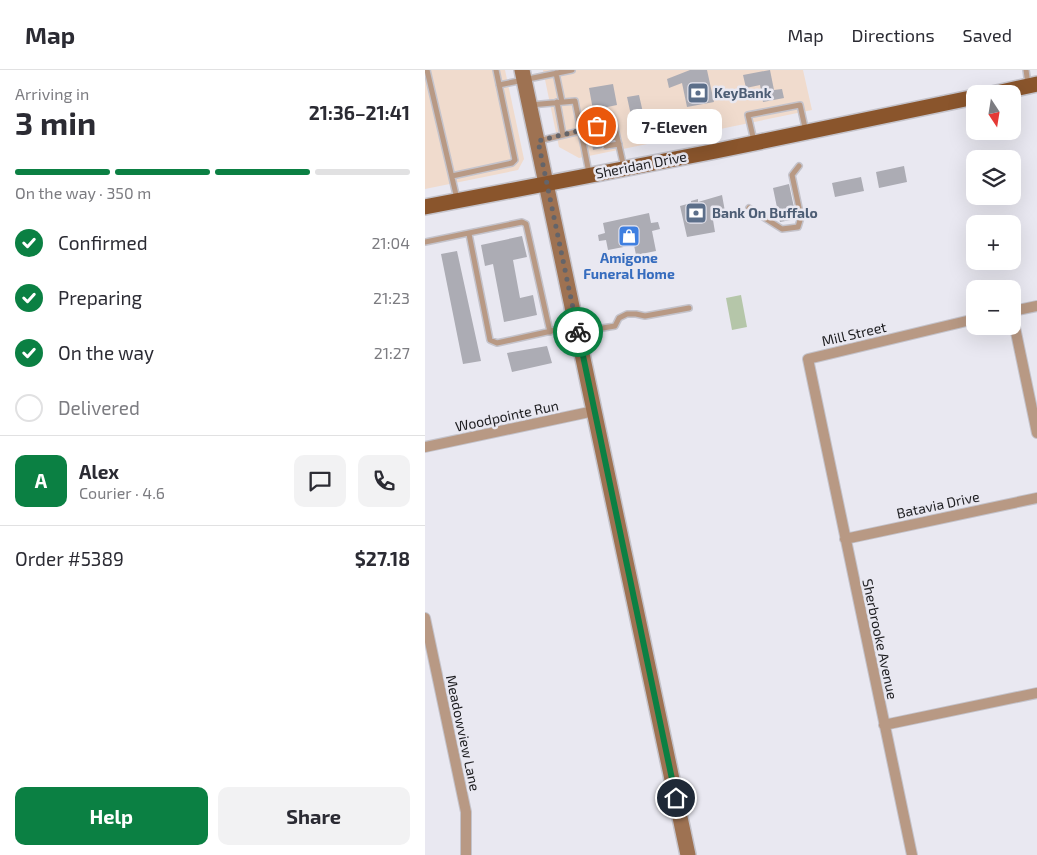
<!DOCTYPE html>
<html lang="en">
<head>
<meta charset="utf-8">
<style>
  body { margin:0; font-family:"Exo 2",sans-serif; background:#f2f2f3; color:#2b2b33; height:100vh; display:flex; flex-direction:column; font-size:19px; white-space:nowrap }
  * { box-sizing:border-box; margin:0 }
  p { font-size:16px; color:#7c7c81 }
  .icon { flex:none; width:28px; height:28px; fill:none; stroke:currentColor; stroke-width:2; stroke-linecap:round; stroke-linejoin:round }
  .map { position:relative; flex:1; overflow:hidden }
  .sheet { display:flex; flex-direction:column; background:#fff; width:425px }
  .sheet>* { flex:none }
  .needle { width:32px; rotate:168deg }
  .buttons { position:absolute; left:541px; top:15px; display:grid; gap:10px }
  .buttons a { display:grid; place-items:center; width:55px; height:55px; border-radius:10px; background:#fff; box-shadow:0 5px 20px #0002; font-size:25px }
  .pin { position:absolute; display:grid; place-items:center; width:42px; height:42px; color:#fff; margin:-21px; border:2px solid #fff; border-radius:50%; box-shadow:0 1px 5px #0007 }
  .courier { position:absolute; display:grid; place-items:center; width:50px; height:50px; margin:-25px; border:4px solid #0b8043; border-radius:50%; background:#fff; color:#222; box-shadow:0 1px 6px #0007 }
  .bubble { position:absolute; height:35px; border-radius:10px; background:#fff; box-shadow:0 5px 20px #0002; font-size:16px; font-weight:700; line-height:35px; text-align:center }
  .head em { font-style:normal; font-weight:700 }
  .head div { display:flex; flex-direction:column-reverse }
  .head { display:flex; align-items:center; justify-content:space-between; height:85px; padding:0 15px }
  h1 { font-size:32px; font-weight:700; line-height:38px }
  .bar { display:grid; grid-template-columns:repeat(4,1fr); gap:8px 5px; align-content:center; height:60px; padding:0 15px }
  .bar i { height:6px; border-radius:4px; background:#e1e1e2 }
  .bar .active { background:#0b8043 }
  .bar p { grid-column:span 4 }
  .line { display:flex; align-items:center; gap:12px; padding:0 15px; border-top:1px solid #e1e1e2 }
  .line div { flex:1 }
  .round { display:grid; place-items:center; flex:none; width:52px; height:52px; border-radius:10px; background:#f2f2f3 }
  ol { padding:0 15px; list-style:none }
  li { display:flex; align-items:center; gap:15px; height:55px }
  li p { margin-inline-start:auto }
  li .icon { padding:5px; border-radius:50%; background:#0b8043; color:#fff; stroke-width:4 }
  li:last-child { color:#7c7c81 }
  li i { width:28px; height:28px; border:2px solid #e1e1e2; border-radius:50% }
  .action { display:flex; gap:10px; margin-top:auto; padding:10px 15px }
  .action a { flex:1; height:58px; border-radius:10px; background:#0b8043; color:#fff; font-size:20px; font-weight:700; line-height:58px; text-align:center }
  .action a+a { background:#f2f2f3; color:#2b2b33 }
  header { display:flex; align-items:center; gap:30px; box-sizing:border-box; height:70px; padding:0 25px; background:#fff; border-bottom:1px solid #e1e1e2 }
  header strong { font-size:24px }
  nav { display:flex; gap:28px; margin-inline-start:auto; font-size:18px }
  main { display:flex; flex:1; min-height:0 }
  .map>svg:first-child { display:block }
</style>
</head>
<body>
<header>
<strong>Map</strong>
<nav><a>Map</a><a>Directions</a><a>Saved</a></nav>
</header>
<main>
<section class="sheet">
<div class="head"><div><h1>3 min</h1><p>Arriving in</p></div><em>21:36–21:41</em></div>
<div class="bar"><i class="active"></i><i class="active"></i><i class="active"></i><i></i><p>On the way · 350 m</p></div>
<ol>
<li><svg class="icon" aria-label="check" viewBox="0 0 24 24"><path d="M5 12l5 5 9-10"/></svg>Confirmed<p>21:04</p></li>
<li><svg class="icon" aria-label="check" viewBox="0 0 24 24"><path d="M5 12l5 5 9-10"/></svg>Preparing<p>21:23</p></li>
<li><svg class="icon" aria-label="check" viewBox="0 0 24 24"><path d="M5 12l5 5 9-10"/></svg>On the way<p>21:27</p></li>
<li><i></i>Delivered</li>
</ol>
<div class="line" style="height:90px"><b class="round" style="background:#0b8043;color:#fff">A</b><div><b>Alex</b><p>Courier · 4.6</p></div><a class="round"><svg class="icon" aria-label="chat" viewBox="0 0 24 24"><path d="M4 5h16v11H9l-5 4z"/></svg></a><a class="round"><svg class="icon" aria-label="phone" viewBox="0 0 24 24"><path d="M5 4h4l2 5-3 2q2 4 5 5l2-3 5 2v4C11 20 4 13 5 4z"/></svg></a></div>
<div class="line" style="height:65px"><div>Order #5389</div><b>$27.18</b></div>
<div class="action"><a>Help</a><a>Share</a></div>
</section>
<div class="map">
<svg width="612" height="785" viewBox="0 0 612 785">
  <rect width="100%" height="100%" fill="#e9e8f1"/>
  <path fill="#f0dbcd" d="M0 0H80L99 89 93 100 0 119Z
    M118 0H378L387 40 154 88 134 77Z"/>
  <path fill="#b5c6a9" d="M316 225 322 257 307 260 301 228Z"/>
  <path fill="#acacb4" d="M265 0H282L289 32 262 37 257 13 244 18 242 9Z
    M345 0 349 20 357 19 359 28 338 32 335 15 321 18 318 5Z
    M188 14 192 35 168 40 164 18Z
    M214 25 219 47 207 50 202 27Z
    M178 60 179 65 175 69 178 73 177 78 168 80 165 63Z
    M479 96 482 112 454 118 451 102Z
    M436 107 439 121 410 127 407 113Z
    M364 114 371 147V149L355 152 348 118Z
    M297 125 301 147 288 150 290 162 262 167 255 136 266 133V131L273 129V132Z
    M224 143 226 153 233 152 235 159 227 161 231 181 211 185 209 175 183 180 181 170 174 171 173 165 180 163 178 153Z
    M97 166 102 187 88 190 95 228 108 225 112 245 79 252 68 194 60 196 56 175Z
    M32 181 56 291 38 294 16 184Z
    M122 276 127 293 87 302 82 283Z"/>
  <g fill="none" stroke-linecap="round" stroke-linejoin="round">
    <g stroke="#c4c3cb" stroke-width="8">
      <path id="lane" d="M2 0 32 129
        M601 0 603 14
        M131 3 137 32
        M74 15 147 0
        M132 32 138 65
        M105 35 150 31 164 103
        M179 69 192 67
        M113 71 189 53 199 98
        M329 71 323 45 375 35 381 62
        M181 76 194 74
        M27 106 87 93 90 90 71 0
        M324 138 357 159 373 157 376 147 367 105 374 96
        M44 164 65 270 72 273 149 256
        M0 172 97 152 101 154 125 262
        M153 262 190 256 194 248 202 244H211L220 246 264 238"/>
    </g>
    <g stroke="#c4c3cb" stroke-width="12">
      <path id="street" d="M588 241 612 236
        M588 248 612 363
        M0 377 169 341
        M420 469 612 428
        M0 548 41 742V785
        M459 655 612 623
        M487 785 383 289 550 249"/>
    </g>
    <g stroke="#c4c3cb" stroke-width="18">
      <path id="secondary" d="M97 0 263 785"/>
    </g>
    <g stroke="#c4c3cb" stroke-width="18">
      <path id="primary" d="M567 24 612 14
        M0 137 291 81 550 27"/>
    </g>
    <use href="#lane" stroke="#b89984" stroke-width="5"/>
    <use href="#street" stroke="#b89984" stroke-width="10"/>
    <use href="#secondary" stroke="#9e7252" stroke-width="15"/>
    <use href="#primary" stroke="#8a552c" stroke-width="15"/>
  </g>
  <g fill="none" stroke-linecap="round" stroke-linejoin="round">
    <path stroke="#646469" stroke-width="5" stroke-dasharray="0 9" d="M153 262 113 71 172 56"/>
    <path stroke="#0b8043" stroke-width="6" d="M153 262 251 728"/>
  </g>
  <defs>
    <g id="bank-square" transform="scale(1.125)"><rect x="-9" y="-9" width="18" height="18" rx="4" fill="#5c6f8a" stroke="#e9e8f1"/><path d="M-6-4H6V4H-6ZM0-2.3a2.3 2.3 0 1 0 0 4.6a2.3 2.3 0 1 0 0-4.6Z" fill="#fff"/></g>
    <g id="shop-square" transform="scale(1.125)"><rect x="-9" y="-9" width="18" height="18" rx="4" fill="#3f7fe0" stroke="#e9e8f1"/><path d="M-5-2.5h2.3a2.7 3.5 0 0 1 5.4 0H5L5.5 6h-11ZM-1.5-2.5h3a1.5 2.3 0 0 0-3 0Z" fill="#fff"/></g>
  </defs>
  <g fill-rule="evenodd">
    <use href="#bank-square" x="273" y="23"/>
    <use href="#bank-square" x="271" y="143"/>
    <use href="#shop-square" x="204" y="166"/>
  </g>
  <g text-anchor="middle" stroke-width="5" stroke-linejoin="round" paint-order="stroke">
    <g font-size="14" font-weight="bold" fill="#4e5e75" stroke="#e9e8f1" text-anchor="start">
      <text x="289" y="28">KeyBank</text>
      <text x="287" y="148">Bank On Buffalo</text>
    </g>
    <g font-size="14" fill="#1d1d20" stroke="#e9e8f1">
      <text transform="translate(216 95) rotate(-11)" y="5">Sheridan Drive</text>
      <text transform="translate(429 264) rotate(-13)" y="5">Mill Street</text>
      <text transform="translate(82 346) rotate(-12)" y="5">Woodpointe Run</text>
      <text transform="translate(513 435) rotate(-12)" y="5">Batavia Drive</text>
      <text transform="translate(455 569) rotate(78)" y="5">Sherbrooke Avenue</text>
      <text transform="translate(38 663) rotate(78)" y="5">Meadowview Lane</text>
    </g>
    <g font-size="14" font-weight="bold" fill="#366cbe" stroke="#e9e8f1">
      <text x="204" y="193">Amigone<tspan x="204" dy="16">Funeral Home</tspan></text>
    </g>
  </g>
</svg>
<div class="buttons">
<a><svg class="needle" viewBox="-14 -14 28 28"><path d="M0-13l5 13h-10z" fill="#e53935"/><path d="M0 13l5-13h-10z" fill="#7c7c81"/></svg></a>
<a><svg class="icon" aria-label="layers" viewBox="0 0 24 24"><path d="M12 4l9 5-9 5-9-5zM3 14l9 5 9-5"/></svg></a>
<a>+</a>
<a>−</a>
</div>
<div class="pin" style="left:172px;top:56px;background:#ea580c"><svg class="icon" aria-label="bag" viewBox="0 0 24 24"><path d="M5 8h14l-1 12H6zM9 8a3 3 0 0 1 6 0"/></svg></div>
<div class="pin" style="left:251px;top:728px;background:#1f2937"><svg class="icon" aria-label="home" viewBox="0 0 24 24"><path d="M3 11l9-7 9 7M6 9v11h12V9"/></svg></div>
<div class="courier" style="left:153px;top:262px"><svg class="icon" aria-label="bike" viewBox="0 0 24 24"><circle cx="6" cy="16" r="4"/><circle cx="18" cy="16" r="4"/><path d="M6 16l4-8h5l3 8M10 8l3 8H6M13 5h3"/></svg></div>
<div class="bubble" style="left:202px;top:39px;width:95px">7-Eleven</div>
</div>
</main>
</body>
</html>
